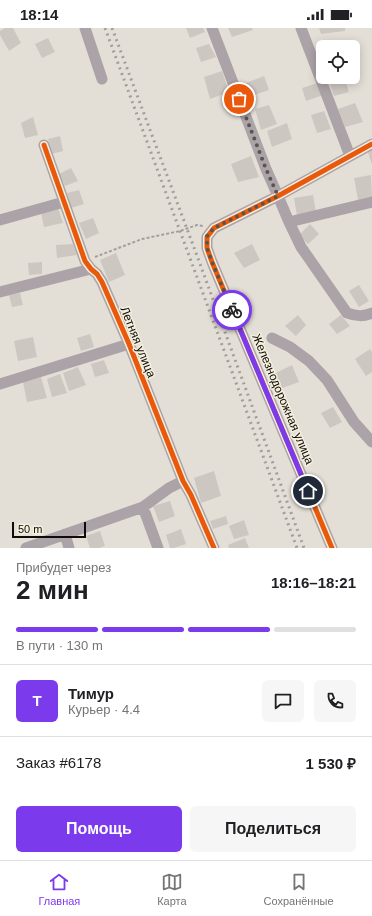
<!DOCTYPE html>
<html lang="ru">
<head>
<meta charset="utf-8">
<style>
  body { margin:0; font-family:Arial,sans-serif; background:#f6f6f6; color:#202124; height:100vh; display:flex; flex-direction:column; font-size:15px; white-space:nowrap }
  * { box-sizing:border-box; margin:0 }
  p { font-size:13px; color:#757577 }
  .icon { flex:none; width:22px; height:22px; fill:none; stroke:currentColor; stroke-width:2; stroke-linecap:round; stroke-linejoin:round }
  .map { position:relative; height:520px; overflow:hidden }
  .side { display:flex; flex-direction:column; background:#fff; flex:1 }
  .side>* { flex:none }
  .buttons { position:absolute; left:316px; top:12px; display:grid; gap:8px }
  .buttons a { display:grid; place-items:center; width:44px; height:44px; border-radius:6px; background:#fff; box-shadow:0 2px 10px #0003; font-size:20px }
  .scale { position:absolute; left:12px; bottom:10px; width:74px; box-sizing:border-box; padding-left:4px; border:2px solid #0e0c07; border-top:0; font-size:11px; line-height:14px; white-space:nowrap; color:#0e0c07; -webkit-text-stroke:3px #f5efde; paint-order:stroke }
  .pin { position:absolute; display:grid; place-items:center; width:34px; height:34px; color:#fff; margin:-17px; border:2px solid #fff; border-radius:50%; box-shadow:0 1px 4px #0007 }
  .courier { position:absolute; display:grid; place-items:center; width:40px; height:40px; margin:-20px; border:3px solid #7c3aed; border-radius:50%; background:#fff; color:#222; box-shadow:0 1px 5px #0007 }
  .headline em { font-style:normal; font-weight:600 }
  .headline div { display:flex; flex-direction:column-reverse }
  .headline { display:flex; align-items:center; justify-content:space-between; height:68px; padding:0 16px }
  h1 { font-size:26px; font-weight:600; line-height:30px }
  .bar { display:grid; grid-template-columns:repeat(4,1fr); gap:6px 4px; align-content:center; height:48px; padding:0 16px }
  .bar i { height:5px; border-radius:3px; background:#e0e0e0 }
  .bar .current { background:#7c3aed }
  .bar p { grid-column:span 4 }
  .line { display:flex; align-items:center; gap:10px; padding:0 16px; border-top:1px solid #e0e0e0 }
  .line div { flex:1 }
  .round { display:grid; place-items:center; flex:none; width:42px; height:42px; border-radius:6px; background:#f6f6f6 }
  .primary-button { display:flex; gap:8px; margin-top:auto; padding:8px 16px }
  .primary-button a { flex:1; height:46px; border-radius:6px; background:#7c3aed; color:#fff; font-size:16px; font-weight:600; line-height:46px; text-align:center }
  .primary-button a+a { background:#f6f6f6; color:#202124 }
  .status { display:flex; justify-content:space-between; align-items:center; height:28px; padding:0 20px; background:#fff; direction:ltr }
  .status svg { height:11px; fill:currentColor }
  .menu { display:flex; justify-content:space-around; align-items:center; height:56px; border-top:1px solid #e0e0e0; background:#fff; font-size:11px; color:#757577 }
  .menu a { display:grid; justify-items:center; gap:2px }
  .menu .current { color:#7c3aed }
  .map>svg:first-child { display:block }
</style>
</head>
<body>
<div class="status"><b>18:14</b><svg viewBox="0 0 49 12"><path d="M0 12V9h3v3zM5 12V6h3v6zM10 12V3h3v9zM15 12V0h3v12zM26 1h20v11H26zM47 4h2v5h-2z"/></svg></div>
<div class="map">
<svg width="372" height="520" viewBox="0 0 372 520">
  <rect width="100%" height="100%" fill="#e3dfd6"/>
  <path fill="#cdc7c2" d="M5 0H13L21 15 9 23 0 7V3Z
    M186 0H203L205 4 190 10Z
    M228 0H252L253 2 232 9Z
    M319 0H345V3L321 6Z
    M48 10 55 24 42 30 35 16Z
    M209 16 216 29 201 34 196 20Z
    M222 43 229 64 210 71 204 49Z
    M264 48 269 62 251 68 246 55Z
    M340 49H344L349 64 334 68 329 54Z
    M318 55 323 67 306 73 302 60Z
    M355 75 363 94 345 99 338 81Z
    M269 77 277 96 261 102 255 81Z
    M324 83 331 101 317 105 311 87Z
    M33 89 38 107 25 110 21 95Z
    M287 95 292 111 272 119 267 103Z
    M60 108 63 123 52 126 48 111Z
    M372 122V137L368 124Z
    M251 128 259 149 238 154 231 136Z
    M71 140 78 153 65 158 59 146Z
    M371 147 372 169 358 172 354 150Z
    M79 162 84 176 71 180 67 165Z
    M313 167 316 184 297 188 294 170Z
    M58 180 63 195 44 199 41 185Z
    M93 190 99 205 86 211 79 195Z
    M310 196 319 206 308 216 299 207Z
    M73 216 77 227 57 230 56 217Z
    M252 216 260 232 244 240 234 225Z
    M116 225 125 247 109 254 100 232Z
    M42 234V246L29 247 28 235Z
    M359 257 369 273 359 279 349 263Z
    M20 265 23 277 12 279 9 267Z
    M298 287 306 297 296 308 285 298Z
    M341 287 350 298 337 306 329 296Z
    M90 306 94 319 81 323 77 310Z
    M33 309 37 329 18 333 14 313Z
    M370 321 372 324V344L366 348 355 331Z
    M104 332 109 345 95 349 91 336Z
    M292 337 299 354 277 362 270 348Z
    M78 339 86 357 69 363 63 345Z
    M60 346 67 365 52 369 47 351Z
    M41 349 47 370 27 374 23 354Z
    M333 379 342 394 330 400 321 385Z
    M214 443 221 468 201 475 194 450Z
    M170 473 175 488 159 494 153 478Z
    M226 488 228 496 213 501 210 493Z
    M244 492 249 507 234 511 229 498Z
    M181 501 186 516 174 520H170L166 507Z
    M100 503 105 518 99 520H90L86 508Z
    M245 510 249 520H229L228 517Z"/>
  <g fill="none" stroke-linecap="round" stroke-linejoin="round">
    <path stroke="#a59ea1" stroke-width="2" stroke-dasharray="3 2" stroke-linecap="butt" d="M95 229 142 211 180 203 197 197 203 198"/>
    <path stroke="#aca3a8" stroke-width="11" d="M85 0 102 51
      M212 0 266 141 278 168 289 194 301 219 347 285C356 288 363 289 372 285
      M301 0 350 128
      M44 117 85 233 91 241 97 246 102 254 129 316 183 453 191 467 214 520
      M0 192 64 174
      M289 194 372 174
      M0 264 91 241
      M272 310 290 319 309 333 327 352 354 394 372 414
      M0 356 129 316
      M143 479 158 520
      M65 506 69 520
      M26 520 143 479 169 460 183 453
      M332 520 212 234 207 220V209L214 200 278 168 372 116"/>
    <path stroke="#a39e9d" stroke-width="3" stroke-dasharray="2 4" stroke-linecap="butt" d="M105 0 297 520
      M112 0 196 225 304 520"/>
    <g stroke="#f5efde" stroke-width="8">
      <path id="cycleway" d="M44 117 85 233 91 241 97 246 102 254 129 316 183 453 191 467 214 520
        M332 520 212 234 207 220V209L214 200 278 168 372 116"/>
    </g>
    <use href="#cycleway" stroke="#e8590c" stroke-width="5"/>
  </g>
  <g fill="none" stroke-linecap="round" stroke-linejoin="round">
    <path stroke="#59564f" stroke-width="4" stroke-dasharray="0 7.2" d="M232 282 212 234 207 220V208L214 200 278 168 266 141 239 71"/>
    <path stroke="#7c3aed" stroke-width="5" d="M232 282 308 463"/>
  </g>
  <g text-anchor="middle" stroke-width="3" stroke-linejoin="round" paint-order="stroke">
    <g font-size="12" fill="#0e0c07" stroke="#f5efde">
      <text transform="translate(138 314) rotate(68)" y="4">Летняя улица</text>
      <text transform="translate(283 371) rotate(67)" y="4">Железнодорожная улица</text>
    </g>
  </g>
</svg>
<div class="buttons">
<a><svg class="icon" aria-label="locate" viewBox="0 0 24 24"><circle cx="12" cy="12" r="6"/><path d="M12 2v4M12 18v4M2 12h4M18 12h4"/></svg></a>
</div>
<div class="scale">50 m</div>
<div class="pin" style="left:239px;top:71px;background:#ea580c"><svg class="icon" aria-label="bag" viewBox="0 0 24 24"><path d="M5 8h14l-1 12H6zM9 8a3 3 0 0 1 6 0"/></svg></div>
<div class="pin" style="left:308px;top:463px;background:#1f2937"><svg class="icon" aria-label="home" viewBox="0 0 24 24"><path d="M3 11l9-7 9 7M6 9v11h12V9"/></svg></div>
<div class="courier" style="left:232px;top:282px"><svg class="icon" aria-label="bike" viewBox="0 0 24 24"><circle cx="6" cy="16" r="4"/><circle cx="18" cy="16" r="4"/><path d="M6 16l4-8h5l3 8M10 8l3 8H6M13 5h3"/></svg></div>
</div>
<section class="side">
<div class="headline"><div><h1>2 мин</h1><p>Прибудет через</p></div><em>18:16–18:21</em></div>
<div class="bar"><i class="current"></i><i class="current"></i><i class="current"></i><i></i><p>В пути · 130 m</p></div>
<div class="line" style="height:72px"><b class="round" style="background:#7c3aed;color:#fff">Т</b><div><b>Тимур</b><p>Курьер · 4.4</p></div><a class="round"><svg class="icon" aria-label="chat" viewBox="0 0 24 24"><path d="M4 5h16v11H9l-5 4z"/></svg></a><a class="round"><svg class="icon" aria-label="phone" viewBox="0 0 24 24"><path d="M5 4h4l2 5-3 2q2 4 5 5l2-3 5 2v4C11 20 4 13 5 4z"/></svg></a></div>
<div class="line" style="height:52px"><div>Заказ #6178</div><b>1 530 ₽</b></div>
<div class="primary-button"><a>Помощь</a><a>Поделиться</a></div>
</section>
<nav class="menu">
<a class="current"><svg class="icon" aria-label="home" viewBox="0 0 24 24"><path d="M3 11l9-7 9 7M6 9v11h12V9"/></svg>Главная</a>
<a><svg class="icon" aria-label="map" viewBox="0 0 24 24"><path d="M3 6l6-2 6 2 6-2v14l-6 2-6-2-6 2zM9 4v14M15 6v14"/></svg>Карта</a>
<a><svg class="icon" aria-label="saved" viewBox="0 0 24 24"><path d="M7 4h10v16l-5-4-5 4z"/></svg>Сохранённые</a>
</nav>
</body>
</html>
